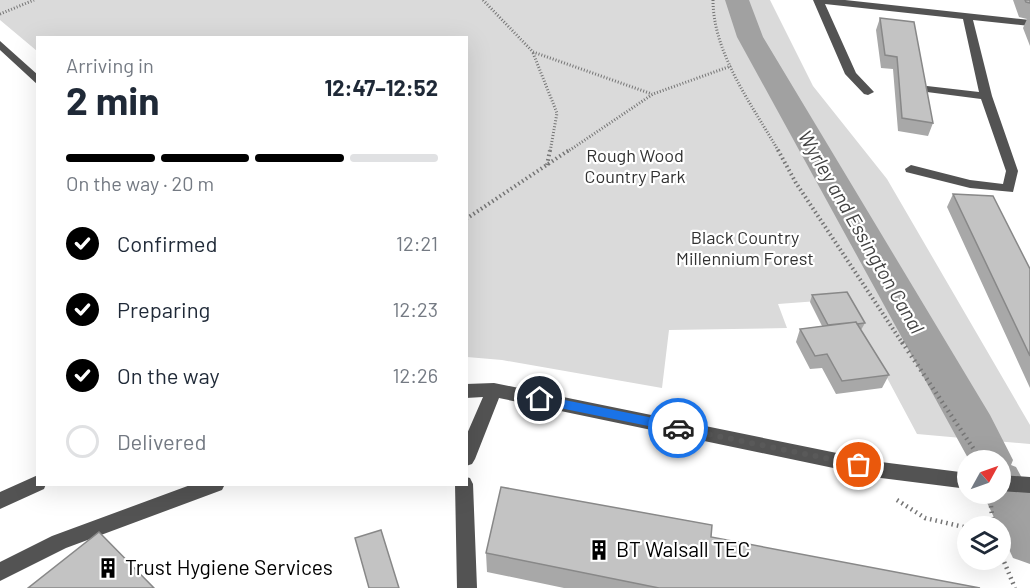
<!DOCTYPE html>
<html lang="en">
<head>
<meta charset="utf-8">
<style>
  body { margin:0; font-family:Barlow,sans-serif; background:#f6f6f7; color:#1f2937; height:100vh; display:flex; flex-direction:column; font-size:22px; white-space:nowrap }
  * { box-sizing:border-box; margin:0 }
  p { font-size:20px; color:#747a83 }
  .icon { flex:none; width:33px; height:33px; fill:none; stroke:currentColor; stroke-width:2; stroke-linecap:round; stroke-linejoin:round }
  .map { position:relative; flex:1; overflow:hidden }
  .panel { position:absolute; left:36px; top:36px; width:432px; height:450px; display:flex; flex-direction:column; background:#fff; border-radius:0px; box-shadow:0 6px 24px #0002 }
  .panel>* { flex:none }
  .needle { width:39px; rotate:50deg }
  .fabs { position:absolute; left:957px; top:450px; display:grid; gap:12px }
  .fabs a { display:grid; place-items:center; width:54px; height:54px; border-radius:50%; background:#fff; box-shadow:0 6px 24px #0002; font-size:30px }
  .pin { position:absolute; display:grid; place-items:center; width:51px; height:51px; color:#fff; margin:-26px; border:3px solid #fff; border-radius:50%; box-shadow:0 2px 6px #0007 }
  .courier { position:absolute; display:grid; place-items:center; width:60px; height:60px; margin:-30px; border:4px solid #1a73e8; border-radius:50%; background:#fff; color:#222; box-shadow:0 2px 8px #0007 }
  .headline em { font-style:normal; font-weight:700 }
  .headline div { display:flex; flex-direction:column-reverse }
  .headline { display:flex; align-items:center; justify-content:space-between; height:102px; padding:0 30px }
  h1 { font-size:39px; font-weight:700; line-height:45px }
  .bar { display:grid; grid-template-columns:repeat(4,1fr); gap:9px 6px; align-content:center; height:72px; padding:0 30px }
  .bar i { height:8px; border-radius:4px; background:#e0e1e3 }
  .bar .on { background:#000 }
  .bar p { grid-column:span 4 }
  ol { padding:0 30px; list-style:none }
  li { display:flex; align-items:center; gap:18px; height:66px }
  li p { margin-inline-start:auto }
  li .icon { padding:6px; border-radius:50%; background:#000; color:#fff; stroke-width:4 }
  li:last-child { color:#747a83 }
  li i { width:33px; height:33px; border:3px solid #e0e1e3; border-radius:50% }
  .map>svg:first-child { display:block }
</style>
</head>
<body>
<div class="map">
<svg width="1030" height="588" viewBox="0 0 1030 588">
  <rect width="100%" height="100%" fill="#fff"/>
  <path fill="#dadada" d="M0 0H770L813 86 887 179 1030 425V444L917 434 845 299 778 304 787 328 669 330 662 388 502 360 467 357 466 38H38L37 51 0 20Z"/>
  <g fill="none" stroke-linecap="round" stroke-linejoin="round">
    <path fill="#a1a1a1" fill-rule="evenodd" d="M725 0H749L763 37 990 415 1013 460 1011 465 1016 467 1030 493V564L1013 558 983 494H1000V460H969L737 37Z"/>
    <path stroke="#757575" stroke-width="3" stroke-dasharray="1 2" stroke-linecap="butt" d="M483 0 533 52 652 94
      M713 0C713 54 753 106 779 152
      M0 14 34 0
      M533 53 557 113 550 152
      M567 152 653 94 731 66"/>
    <path stroke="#757575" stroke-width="4" stroke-dasharray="1.5 3" stroke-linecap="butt" d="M778 150 796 183 903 344
      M547 165 550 150
      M466 219 569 150"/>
    <path stroke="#757575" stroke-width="4.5" stroke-dasharray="1.5 4" stroke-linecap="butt" d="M902 342 981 460
      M897 500 925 518 968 528
      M991 506 993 526
      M1000 552 1015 588"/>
    <path fill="#535353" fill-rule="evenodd" d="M813 0H845L1030 20V26L973 20 992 96 1018 171 1013 192 970 188 906 172 905 169 911 165 970 180 1003 184 1006 171 981 99 927 92 921 89 927 86 979 92 963 19 825 4 856 73 874 92 868 95 864 94 845 74Z
      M0 41 38 75V85L0 50Z
      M494 383 881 462 968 473V489L881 478 499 398 475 459 472 464 466 466V436L483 397 466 398V384Z
      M38 475V484H46L44 489 0 509V492Z
      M1000 475 1030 477V493L1000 491Z
      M466 477 470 478 473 484 477 588H457L455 484H466Z
      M193 484H225L222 490 66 548 0 581V562L52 536Z"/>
  </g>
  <path fill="#a8a8a8" d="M1013 0H1030V46L1023 28 1027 19 1019 17Z
    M880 18 933 123 928 136 898 131 893 69 881 68 876 30Z
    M953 194 1030 269V388L947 207Z
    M812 295 865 323 861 330 889 375 882 388 836 394 822 368 810 369 796 342 800 329 822 326 810 302Z
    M486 553 980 588H564L487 572Z"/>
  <path fill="#c3c3c3" stroke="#888" stroke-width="1.5" d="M1025 0H1030V3L1026 2Z
    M880 18 914 22 933 123 902 118 897 57 885 55Z
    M953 194 993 196 1030 269V356Z
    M847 292 865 323 857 324 856 322 828 325 812 295Z
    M856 322 889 375 842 381 827 354 815 356 800 329Z
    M501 487 712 525 711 537 980 588H659L486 553Z
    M381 530 399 588H369L355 538Z
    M99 532 154 588H28Z"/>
  <path fill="#1a73e8" d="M540 395 678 423 684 428 678 432 540 404 534 399Z"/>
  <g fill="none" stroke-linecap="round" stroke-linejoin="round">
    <path stroke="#595959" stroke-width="6" stroke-dasharray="0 10.8" d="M678 428 859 465"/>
  </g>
  <defs>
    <g id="building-bare" transform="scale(1.62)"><path d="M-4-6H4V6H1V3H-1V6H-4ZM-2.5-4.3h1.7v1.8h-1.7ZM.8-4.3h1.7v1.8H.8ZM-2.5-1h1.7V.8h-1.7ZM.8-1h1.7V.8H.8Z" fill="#000" stroke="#fff" stroke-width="2.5" paint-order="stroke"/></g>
  </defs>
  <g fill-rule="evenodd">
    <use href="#building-bare" x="599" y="550"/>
    <use href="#building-bare" x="108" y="568"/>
  </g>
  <g text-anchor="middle" stroke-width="4.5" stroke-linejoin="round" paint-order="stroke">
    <g font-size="18" fill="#313131" stroke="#fff">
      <text x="635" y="162">Rough Wood<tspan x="635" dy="21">Country Park</tspan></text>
      <text x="745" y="244">Black Country<tspan x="745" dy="21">Millennium Forest</tspan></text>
    </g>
    <g font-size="20" font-style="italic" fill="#424242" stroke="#fff">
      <text transform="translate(861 232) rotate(60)" y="7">Wyrley and Essington Canal</text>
    </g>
    <g font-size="21" fill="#000" stroke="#fff" text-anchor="start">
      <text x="616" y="557">BT Walsall TEC</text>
      <text x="125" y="575">Trust Hygiene Services</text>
    </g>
  </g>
</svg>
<div class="fabs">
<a><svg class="needle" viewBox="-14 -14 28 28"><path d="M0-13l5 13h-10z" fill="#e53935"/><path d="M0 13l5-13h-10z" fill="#747a83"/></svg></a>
<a><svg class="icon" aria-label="layers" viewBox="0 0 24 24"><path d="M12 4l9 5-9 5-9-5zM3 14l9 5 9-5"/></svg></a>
</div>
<div class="pin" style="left:859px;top:465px;background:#ea580c"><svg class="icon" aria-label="bag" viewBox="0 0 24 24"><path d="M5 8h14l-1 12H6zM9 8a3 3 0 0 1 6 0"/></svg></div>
<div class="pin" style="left:540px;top:399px;background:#1f2937"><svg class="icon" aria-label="home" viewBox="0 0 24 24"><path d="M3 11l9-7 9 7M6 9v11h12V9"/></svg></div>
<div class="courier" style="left:678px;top:428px"><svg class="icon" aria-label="car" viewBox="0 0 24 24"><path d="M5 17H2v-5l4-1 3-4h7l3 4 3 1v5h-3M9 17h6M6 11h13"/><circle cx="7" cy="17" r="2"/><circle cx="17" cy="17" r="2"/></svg></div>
<section class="panel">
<div class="headline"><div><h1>2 min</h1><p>Arriving in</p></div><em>12:47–12:52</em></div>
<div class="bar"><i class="on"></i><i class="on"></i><i class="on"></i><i></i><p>On the way · 20 m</p></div>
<ol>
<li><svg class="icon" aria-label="check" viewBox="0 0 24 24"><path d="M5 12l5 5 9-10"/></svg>Confirmed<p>12:21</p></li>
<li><svg class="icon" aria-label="check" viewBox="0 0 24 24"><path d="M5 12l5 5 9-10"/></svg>Preparing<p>12:23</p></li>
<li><svg class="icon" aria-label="check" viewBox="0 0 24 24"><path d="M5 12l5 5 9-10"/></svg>On the way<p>12:26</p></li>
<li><i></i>Delivered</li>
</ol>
</section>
</div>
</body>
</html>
